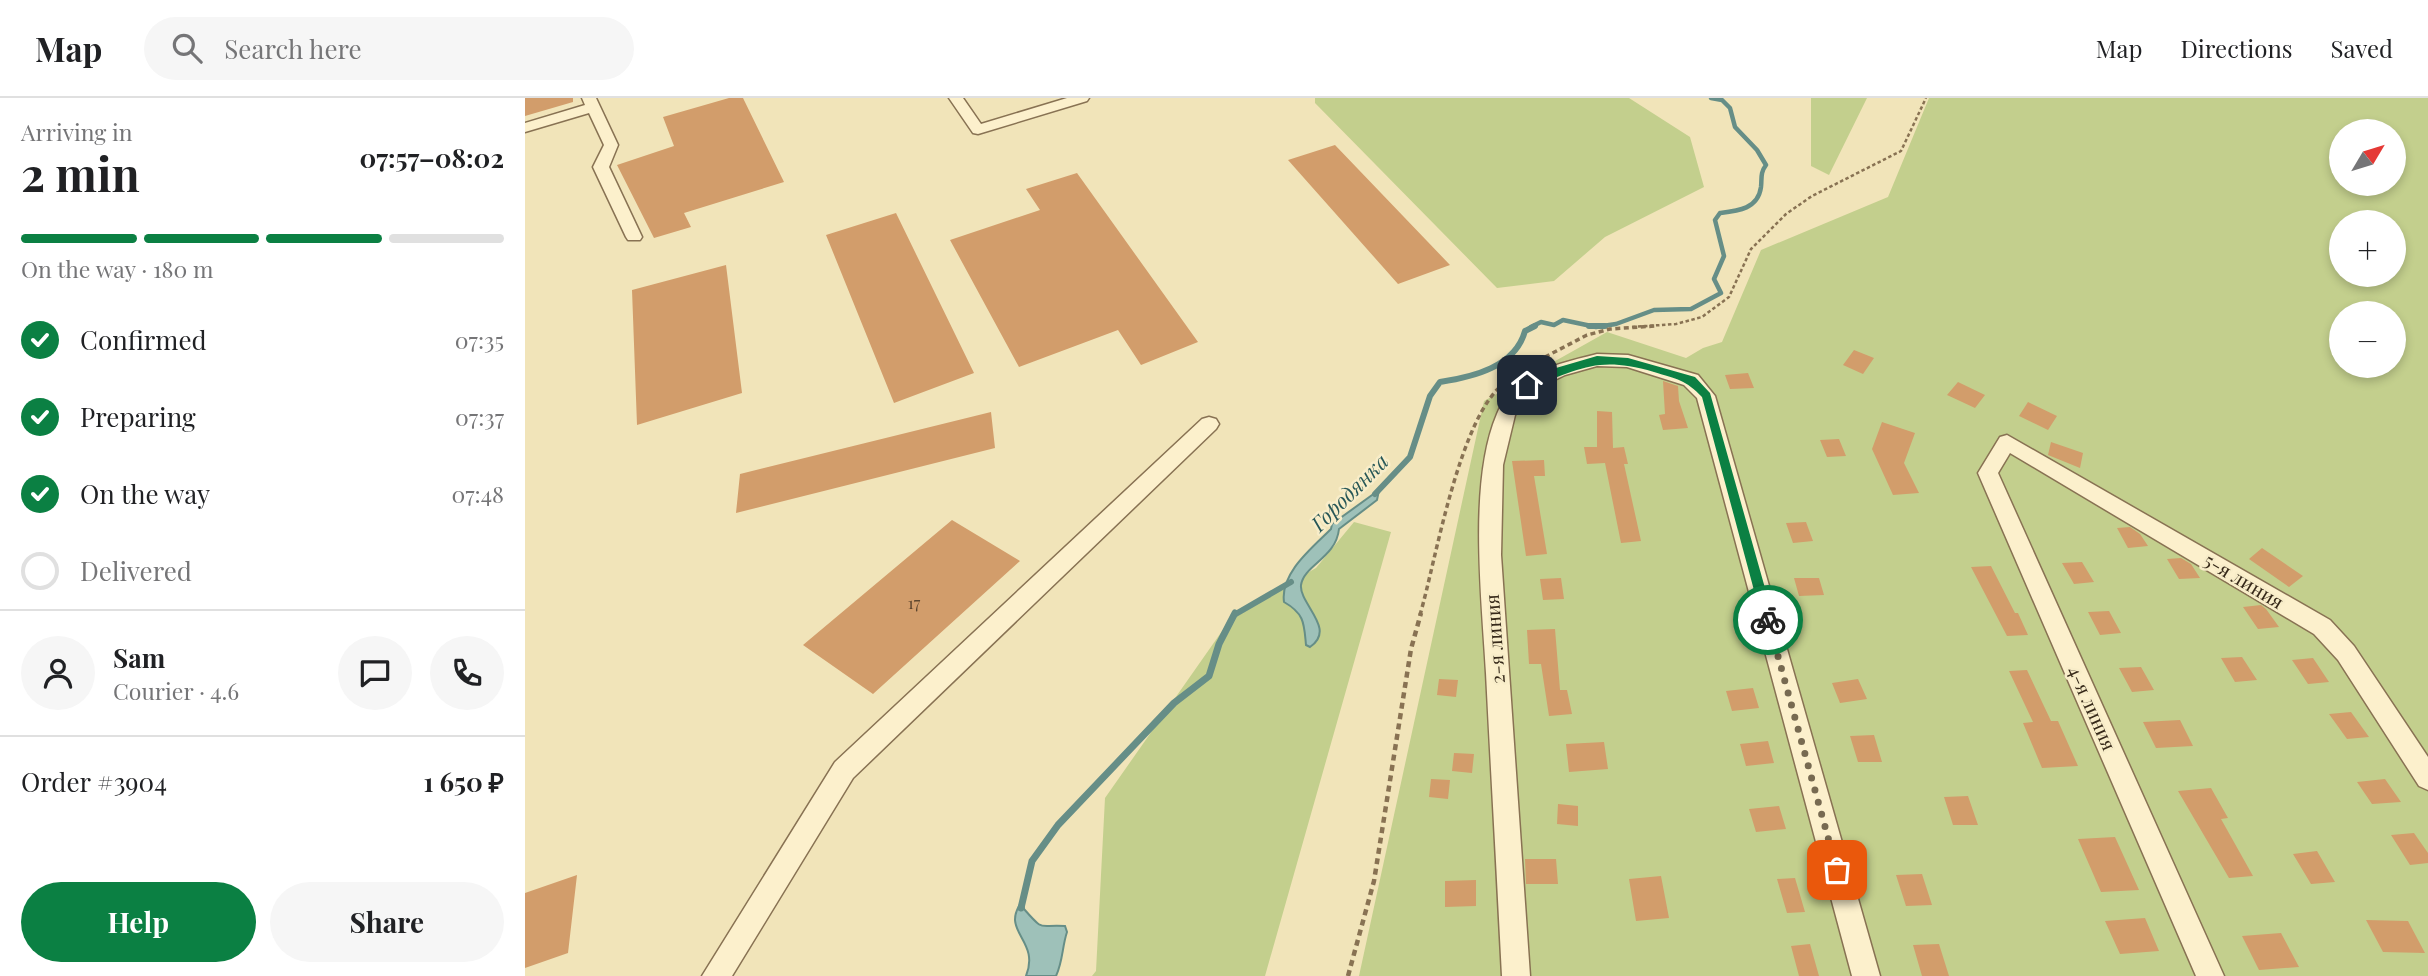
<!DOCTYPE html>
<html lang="en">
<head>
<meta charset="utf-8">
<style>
  body { margin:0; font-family:"Playfair Display",serif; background:#f6f6f6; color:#202124; height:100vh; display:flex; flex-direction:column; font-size:26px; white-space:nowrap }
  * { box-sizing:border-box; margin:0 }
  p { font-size:23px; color:#757577 }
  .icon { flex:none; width:38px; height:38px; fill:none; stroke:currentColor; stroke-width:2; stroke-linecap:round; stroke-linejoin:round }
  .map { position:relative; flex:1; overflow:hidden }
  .drawer { display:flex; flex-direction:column; background:#fff; width:525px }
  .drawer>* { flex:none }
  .needle { width:46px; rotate:52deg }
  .buttons { position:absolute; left:1804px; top:21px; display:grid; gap:14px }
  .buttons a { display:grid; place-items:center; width:77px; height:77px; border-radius:50%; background:#fff; box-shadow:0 4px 10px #0003; font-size:35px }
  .pin { position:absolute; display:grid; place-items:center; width:60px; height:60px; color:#fff; margin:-30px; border-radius:14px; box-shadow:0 4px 10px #0006 }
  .courier { position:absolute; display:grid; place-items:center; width:70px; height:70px; margin:-35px; border:5px solid #0b8043; border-radius:50%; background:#fff; color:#222; box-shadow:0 2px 9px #0007 }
  .summary em { font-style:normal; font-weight:700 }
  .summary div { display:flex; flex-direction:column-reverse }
  .summary { display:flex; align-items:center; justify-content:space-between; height:119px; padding:0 21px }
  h1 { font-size:46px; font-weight:700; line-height:52px }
  .bar { display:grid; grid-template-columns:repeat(4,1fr); gap:10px 7px; align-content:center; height:84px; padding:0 21px }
  .bar i { height:9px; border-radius:5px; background:#e0e0e0 }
  .bar .selected { background:#0b8043 }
  .bar p { grid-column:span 4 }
  .line { display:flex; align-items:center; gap:18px; padding:0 21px; border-top:2px solid #e0e0e0 }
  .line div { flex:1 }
  .round { display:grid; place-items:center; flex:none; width:74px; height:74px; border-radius:37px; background:#f6f6f6 }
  ol { padding:0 21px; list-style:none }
  li { display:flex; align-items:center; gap:21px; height:77px }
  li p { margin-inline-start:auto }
  li .icon { padding:7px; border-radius:50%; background:#0b8043; color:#fff; stroke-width:4 }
  li:last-child { color:#757577 }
  li i { width:38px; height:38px; border:4px solid #e0e0e0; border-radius:50% }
  .action { display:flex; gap:14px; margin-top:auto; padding:14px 21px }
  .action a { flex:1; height:80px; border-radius:42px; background:#0b8043; color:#fff; font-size:28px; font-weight:700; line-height:80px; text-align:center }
  .action a+a { background:#f6f6f6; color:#202124 }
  header { display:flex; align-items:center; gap:42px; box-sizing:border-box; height:98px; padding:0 35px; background:#fff; border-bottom:2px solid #e0e0e0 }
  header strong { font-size:33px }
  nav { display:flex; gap:38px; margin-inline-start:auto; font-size:24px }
  .search { width:490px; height:63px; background:#f6f6f6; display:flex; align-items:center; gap:18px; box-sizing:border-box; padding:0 24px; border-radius:38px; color:#757577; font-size:26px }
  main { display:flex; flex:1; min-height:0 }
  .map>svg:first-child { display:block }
</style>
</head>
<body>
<header>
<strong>Map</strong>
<div class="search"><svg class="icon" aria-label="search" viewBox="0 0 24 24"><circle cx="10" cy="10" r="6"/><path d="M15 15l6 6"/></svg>Search here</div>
<nav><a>Map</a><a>Directions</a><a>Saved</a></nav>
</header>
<main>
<section class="drawer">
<div class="summary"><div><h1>2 min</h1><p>Arriving in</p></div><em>07:57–08:02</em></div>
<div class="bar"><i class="selected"></i><i class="selected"></i><i class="selected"></i><i></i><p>On the way · 180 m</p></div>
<ol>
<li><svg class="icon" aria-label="check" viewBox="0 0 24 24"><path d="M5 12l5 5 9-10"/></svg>Confirmed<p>07:35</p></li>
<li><svg class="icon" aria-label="check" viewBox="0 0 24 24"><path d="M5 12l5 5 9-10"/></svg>Preparing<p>07:37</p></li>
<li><svg class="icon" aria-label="check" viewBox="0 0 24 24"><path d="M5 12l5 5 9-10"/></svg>On the way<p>07:48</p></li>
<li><i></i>Delivered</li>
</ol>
<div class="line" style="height:126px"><a class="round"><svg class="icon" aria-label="person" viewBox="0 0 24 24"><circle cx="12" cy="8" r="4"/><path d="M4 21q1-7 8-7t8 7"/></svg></a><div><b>Sam</b><p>Courier · 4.6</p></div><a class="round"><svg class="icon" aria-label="chat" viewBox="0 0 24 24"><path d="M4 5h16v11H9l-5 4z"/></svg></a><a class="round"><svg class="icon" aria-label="phone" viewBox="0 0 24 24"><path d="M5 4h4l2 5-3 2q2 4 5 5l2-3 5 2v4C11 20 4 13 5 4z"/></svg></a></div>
<div class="line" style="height:91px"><div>Order #3904</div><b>1 650 ₽</b></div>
<div class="action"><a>Help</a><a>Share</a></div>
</section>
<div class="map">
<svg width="1903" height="878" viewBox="0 0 1903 878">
  <rect width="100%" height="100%" fill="#f1e4b9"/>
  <path fill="#c3cf8d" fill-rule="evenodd" d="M790 0H1104L1165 39 1179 89 1080 139 1029 183 972 190 790 5Z
    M1286 0H1342L1304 77 1286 68Z
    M1404 0H1903V878H834L959 303 1082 234 1161 260 1178 250 1197 244 1236 152 1363 99ZM1816 33H1869V86H1816ZM1816 124H1869V177H1816ZM1816 215H1869V268H1816Z
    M829 424 866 434 740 878H567L571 873 580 700 709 516 791 470Z"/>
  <path fill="#9ec1b9" stroke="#668e87" stroke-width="2" d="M854 392 852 402 814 431C811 460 779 467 776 487 774 506 812 531 785 549L781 547C779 526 780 516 759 504 755 475 787 450 806 431L807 426Z
    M498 802 499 811C520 835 513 826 540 828L542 834C537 849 538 863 531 878H501C516 841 473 834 498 802Z"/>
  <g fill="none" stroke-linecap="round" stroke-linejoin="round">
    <path stroke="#668e87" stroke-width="4.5" d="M1006 229 1016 224 1029 227 1038 222 1071 229 1091 226 1129 212 1166 211 1196 195 1189 181 1199 158 1190 122 1195 115C1213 113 1233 111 1236 89 1237 80 1235 75 1241 67L1232 52 1210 29 1205 10 1197 2 1186 0"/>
    <path stroke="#668e87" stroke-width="6" d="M1064 228H1080
      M850 396 885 359 905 298 915 284C948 279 990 269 1000 233L1010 228
      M709 517 766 484"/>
    <path stroke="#668e87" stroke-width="7" d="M496 810 507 763 533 727 649 605 684 578 694 546 710 515"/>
  </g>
  <path fill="#d29d6b" d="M0 0H48V4L0 18Z
    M204 0H218L259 84 159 115 166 129 129 140 92 67 149 48 138 19Z
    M810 47 925 167 873 186 763 62Z
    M552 75 673 244 616 267 593 232 494 269 425 142 515 112 501 91Z
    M371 115 449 275 369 305 301 137Z
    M201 167 217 295 112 327 107 192Z
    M1329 252 1349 260 1338 276 1318 267Z
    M1223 275 1229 290 1205 291 1200 277Z
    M1138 283 1153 288 1154 303 1163 330 1138 332 1134 317 1140 316Z
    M1433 284 1460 297 1450 310 1422 297Z
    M1503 304 1532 318 1523 332 1494 318Z
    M1072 313 1087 314 1088 350 1099 349 1103 366H1099L1116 443 1096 445 1080 365 1062 366 1059 349H1072Z
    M466 314 470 350 211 415 215 376Z
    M1357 324 1390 335 1379 365 1394 395 1368 397 1347 351Z
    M1314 341 1321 358 1302 359 1295 342Z
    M1526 344 1558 355 1555 370 1523 357Z
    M1019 362 1020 378H1009L1022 456 1001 458 987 363Z
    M427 422 495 463 348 596 278 547Z
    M1281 424 1288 443 1268 445 1261 425Z
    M1605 429 1615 436 1623 448 1603 450 1592 430Z
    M1737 450 1778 478 1764 489 1724 461Z
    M1656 460 1666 466 1675 480 1654 481 1642 461Z
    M1557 464 1569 484 1549 486 1537 465Z
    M1466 468 1490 515H1493L1503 537 1482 538 1446 469Z
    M1036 480 1039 501 1018 502 1015 481Z
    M1269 480H1294L1299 497 1274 498Z
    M1736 507 1741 511 1754 529 1733 531 1718 509Z
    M1584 513 1596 535 1575 537 1563 514Z
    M1030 531 1035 592H1042L1047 616 1024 618 1016 566H1004L1002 532Z
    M1717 559 1732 582 1710 584 1696 560Z
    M1788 560 1804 584 1783 586 1767 562Z
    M1616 569 1629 592 1607 594 1594 570Z
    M1502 572 1526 623H1533L1553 668 1517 670 1498 625 1508 624 1484 573Z
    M914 581 933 582 931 599 912 597Z
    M1333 581 1342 601 1315 605 1307 585Z
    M1228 590 1234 610 1207 613 1201 593Z
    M1826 614 1844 639 1822 641 1804 616Z
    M1655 622 1668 648 1631 650 1618 624Z
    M1349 637 1357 664H1333L1325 638Z
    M1243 643 1249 665 1221 668 1215 646Z
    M1079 644 1083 671 1044 674 1041 646Z
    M929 655 949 656 947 675 927 673Z
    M906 681 925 682 923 701 904 699Z
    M1860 681 1876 704 1847 706 1832 684Z
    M1686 690 1703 720 1696 721 1728 778 1704 780 1653 693Z
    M1443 698 1453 727H1428L1419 699Z
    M1033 706 1053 708V728L1032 726Z
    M1254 708 1261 731 1231 734 1224 711Z
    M1889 735 1903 755V765L1885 767 1866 737Z
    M1590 739 1614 792 1576 794 1553 741Z
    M1792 753 1810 784 1786 786 1768 756Z
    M1000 761H1031L1033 786H1001Z
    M1397 776 1407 807 1381 808 1371 777Z
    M52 777 43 855 0 870V795Z
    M1136 778 1144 820 1111 823 1104 781Z
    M1270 780 1280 814 1262 815 1252 781Z
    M951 782V808L920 809V783Z
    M1620 820 1634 853 1595 856 1580 823Z
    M1841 822 1883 823 1900 855 1858 854Z
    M1756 835 1774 869 1734 872 1717 838Z
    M1285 846 1294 878H1274L1266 848Z
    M1414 846 1424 878H1397L1388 847Z"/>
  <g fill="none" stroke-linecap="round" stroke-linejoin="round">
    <g stroke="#887253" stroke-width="3">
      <path id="minor" d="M57 0H71L93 47 84 69 117 139 115 142H103L101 139 68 69 79 47 64 15 0 34V25L60 7Z
        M424 0H438L456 26 542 0H564L562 3 453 36 448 35Z
        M1072 256 1103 257 1173 277 1190 298 1355 878H1327L1172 300 1159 287 1102 269 1072 268 1040 277 1009 292 990 317 978 367 976 457 1005 878H977C972 777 966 676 961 575 957 501 943 384 972 316 989 274 1033 266 1072 256Z
        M684 319 691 321 694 326 691 331 328 680 207 878H177L310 664 677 321Z
        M1482 337 1805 522 1829 548 1903 659V692L1894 688 1813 562 1789 536 1485 355 1473 375 1699 878H1671L1453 375 1475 339Z"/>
    </g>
    <path stroke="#887253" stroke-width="2.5" stroke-dasharray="3.5 2.5" stroke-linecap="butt" d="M1107 229 1151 226 1177 219 1204 199 1226 151 1261 116 1287 98 1376 53 1401 0"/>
    <path stroke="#887253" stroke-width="3.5" stroke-dasharray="5 3.5" stroke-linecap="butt" d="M1020 259 1062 237 1085 231 1130 228
      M895 517C911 462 935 315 981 284"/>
    <path stroke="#887253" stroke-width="4.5" stroke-dasharray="6 4.5" stroke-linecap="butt" d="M823 878 849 783 886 551 896 515"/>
    <use href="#minor" fill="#fcf0cc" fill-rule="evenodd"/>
  </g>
  <path fill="#0b8043" d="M1072 258 1103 260 1170 279 1185 295 1249 522 1247 526 1243 527 1237 522 1177 299C1161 282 1152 281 1129 274 1070 257 1056 272 1002 290L997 287 1031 270Z"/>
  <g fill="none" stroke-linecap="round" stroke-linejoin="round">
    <path stroke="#776a51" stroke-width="7" stroke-dasharray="0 12.6" d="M1243 522 1312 772"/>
  </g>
  <g text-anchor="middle" stroke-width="5" stroke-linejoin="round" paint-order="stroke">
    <g font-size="16" fill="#5d462e">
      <text x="389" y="511">17</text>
    </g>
    <g font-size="19" fill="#362919" stroke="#f8edc9">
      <text transform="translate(1719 483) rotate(31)" y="7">5-я линия</text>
      <text transform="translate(970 541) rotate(-94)" y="7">2-я линия</text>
      <text transform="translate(1567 610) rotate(66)" y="7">4-я линия</text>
    </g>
    <g font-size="21" font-style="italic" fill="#275757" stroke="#f8edc9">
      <text transform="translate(825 395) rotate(-45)" y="7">Городянка</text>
    </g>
  </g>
</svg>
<div class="buttons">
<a><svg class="needle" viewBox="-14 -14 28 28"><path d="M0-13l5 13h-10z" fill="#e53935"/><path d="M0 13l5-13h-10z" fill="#757577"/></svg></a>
<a>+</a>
<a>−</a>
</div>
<div class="pin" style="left:1312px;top:772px;background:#ea580c"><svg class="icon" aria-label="bag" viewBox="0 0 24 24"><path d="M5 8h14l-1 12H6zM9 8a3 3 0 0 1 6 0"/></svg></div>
<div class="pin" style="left:1002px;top:287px;background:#1f2937"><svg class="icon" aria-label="home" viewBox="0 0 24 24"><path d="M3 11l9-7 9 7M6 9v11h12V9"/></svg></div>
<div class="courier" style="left:1243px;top:522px"><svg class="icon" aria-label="bike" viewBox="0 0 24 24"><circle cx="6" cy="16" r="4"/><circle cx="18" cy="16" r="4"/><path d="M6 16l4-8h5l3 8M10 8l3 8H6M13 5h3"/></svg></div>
</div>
</main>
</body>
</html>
